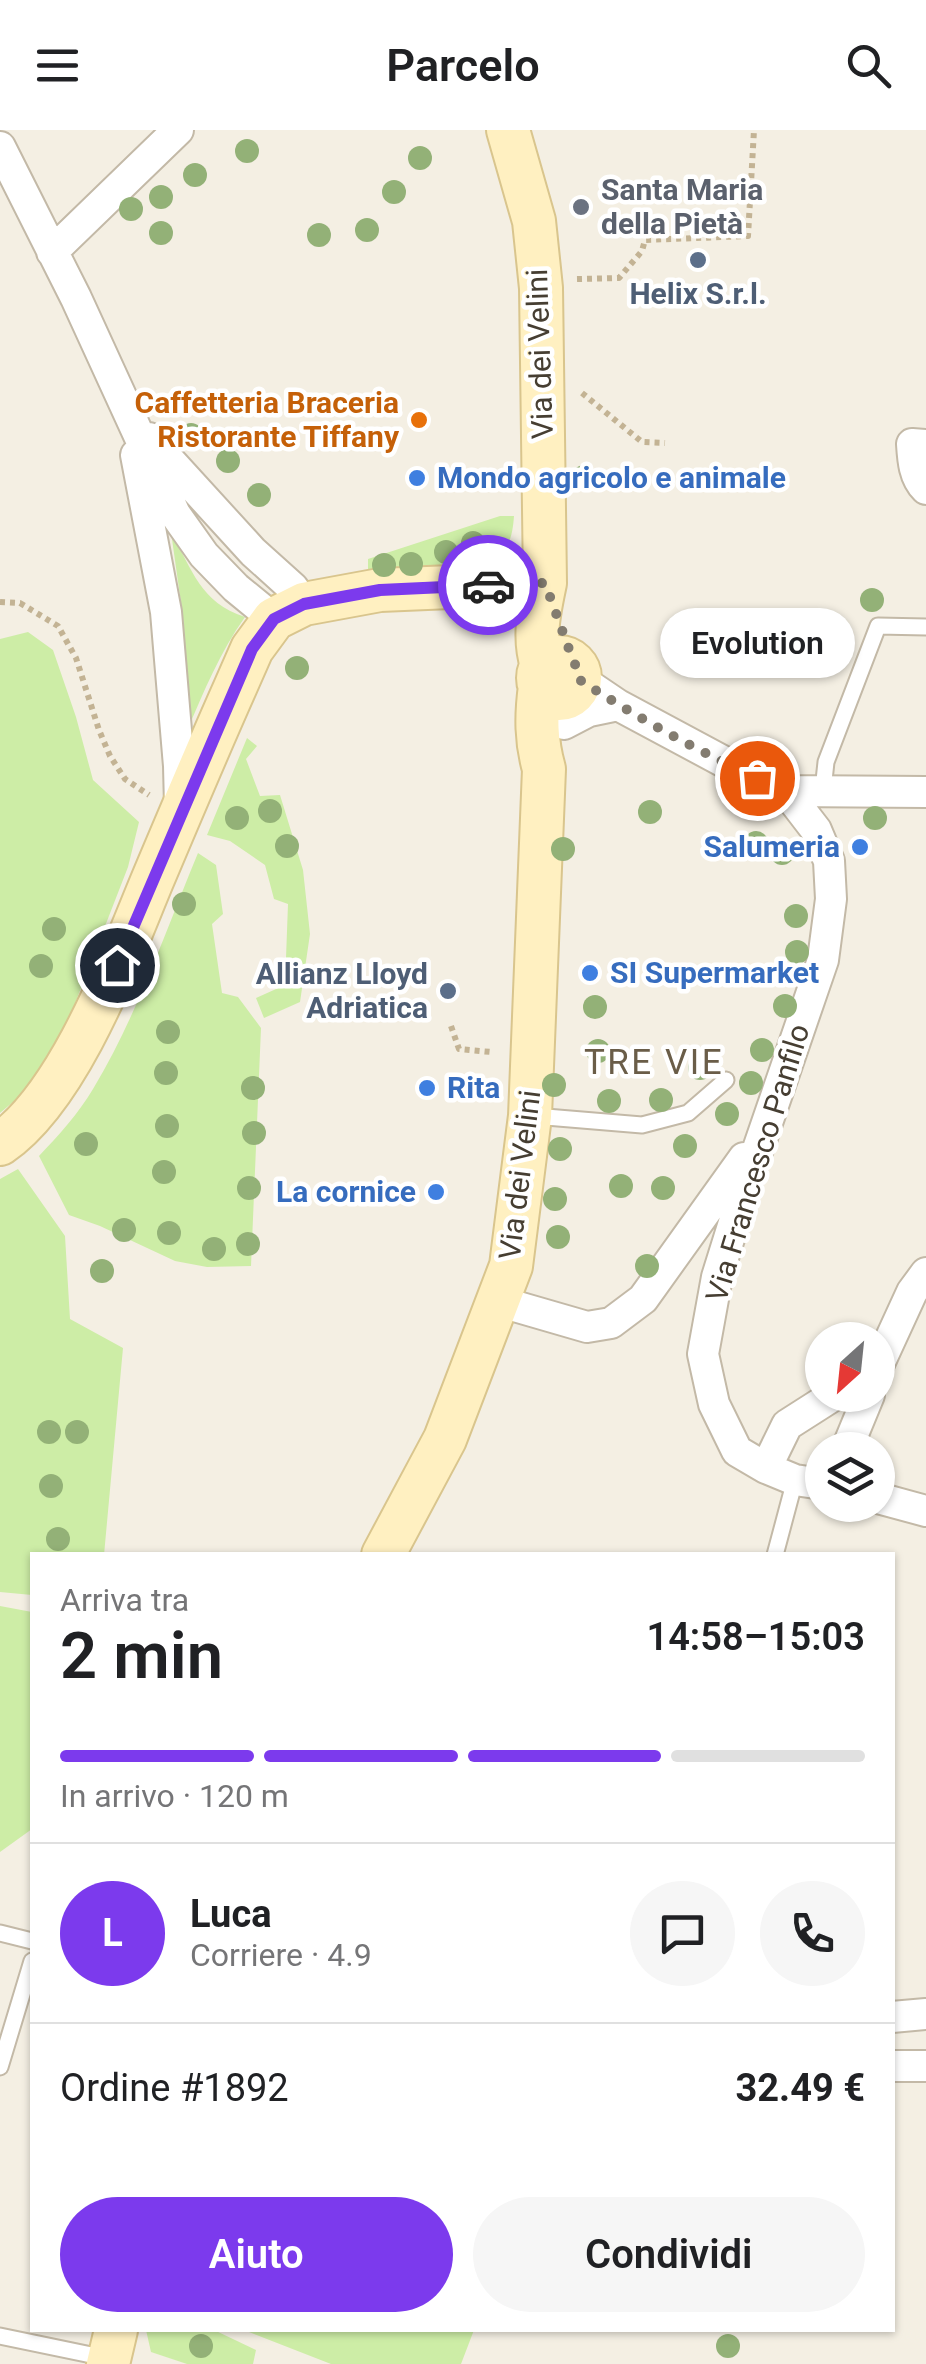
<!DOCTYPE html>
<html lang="it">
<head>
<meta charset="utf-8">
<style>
  body { margin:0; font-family:Roboto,sans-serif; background:#f6f6f6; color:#202124; height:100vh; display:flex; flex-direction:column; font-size:38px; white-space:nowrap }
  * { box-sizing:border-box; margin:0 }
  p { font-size:32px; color:#757577 }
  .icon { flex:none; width:55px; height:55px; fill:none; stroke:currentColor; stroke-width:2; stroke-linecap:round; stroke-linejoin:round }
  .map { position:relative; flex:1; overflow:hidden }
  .side { position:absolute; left:30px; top:1422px; width:865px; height:780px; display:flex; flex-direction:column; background:#fff; border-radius:0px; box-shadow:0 2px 8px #0004 }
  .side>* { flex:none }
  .needle { width:65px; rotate:207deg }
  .controls { position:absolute; left:805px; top:1192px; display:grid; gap:20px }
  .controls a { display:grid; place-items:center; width:90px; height:90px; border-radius:50%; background:#fff; box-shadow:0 2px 8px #0004; font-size:50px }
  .pin { position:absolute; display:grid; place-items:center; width:85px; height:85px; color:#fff; margin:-42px; border:5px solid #fff; border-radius:50%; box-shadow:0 2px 10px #0007 }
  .courier { position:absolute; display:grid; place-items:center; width:100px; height:100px; margin:-50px; border:8px solid #7c3aed; border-radius:50%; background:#fff; color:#222; box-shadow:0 2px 12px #0007 }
  .bubble { position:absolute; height:70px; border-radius:35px; background:#fff; box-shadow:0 2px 8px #0004; font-size:32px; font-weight:600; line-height:70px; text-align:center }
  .summary em { font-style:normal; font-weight:600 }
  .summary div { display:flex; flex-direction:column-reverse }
  .summary { display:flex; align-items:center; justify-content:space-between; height:170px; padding:0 30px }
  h1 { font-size:65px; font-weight:600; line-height:75px }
  .bar { display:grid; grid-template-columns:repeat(4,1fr); gap:15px 10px; align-content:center; height:120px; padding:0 30px }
  .bar i { height:12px; border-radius:8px; background:#e0e0e0 }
  .bar .on { background:#7c3aed }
  .bar p { grid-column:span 4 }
  .line { display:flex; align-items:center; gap:25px; padding:0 30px; border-top:2px solid #e0e0e0 }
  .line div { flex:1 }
  .round { display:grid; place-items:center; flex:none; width:105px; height:105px; border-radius:52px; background:#f6f6f6 }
  .primary-button { display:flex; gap:20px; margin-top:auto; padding:20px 30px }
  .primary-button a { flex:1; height:115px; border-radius:60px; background:#7c3aed; color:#fff; font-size:40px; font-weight:600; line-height:115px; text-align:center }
  .primary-button a+a { background:#f6f6f6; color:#202124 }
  header { display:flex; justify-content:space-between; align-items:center; height:130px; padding:0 30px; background:#fff; font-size:45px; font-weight:600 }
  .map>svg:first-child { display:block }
</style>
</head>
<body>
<header><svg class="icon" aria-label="menu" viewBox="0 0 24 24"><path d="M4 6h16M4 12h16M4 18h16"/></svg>Parcelo<svg class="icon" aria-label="search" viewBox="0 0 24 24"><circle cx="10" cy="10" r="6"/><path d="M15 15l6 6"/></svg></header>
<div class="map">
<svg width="926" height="2234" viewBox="0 0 926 2234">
  <rect width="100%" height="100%" fill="#f4efe3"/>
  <path fill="#cdeda6" d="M500 386H514C512 414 506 425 480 436L368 446V429Z
    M171 402C193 441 200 472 245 487 220 522 204 561 187 601L183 487Z
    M28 502 53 520 76 587 93 650 139 692 128 737 67 894 26 961 0 983V509Z
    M247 608 257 616 246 629 260 666 280 665 303 740 310 804 300 872 264 888 256 868 285 855 288 774 274 769 265 735 230 711 207 705Z
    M198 723 216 735 223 784 212 794 222 863 238 867 261 898 251 1136 207 1137 175 1131 100 1096 69 1085 39 1026C59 1005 78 984 93 959 137 886 165 802 198 723Z
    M18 1039 65 1106 70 1189 123 1218 104 1425H32V1465L0 1462V1049Z
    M0 1476 32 1482V1699L0 1722Z
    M146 2200H214L256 2220 253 2234H187L151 2222Z
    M244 2200H474L461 2234H331Z"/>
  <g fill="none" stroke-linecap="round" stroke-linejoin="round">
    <g stroke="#c3b9a7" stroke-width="19">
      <path id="lane" d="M823 660 826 632 878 496 926 497
        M534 986 642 995 688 983 726 950
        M775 1425 795 1350
        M0 1803 32 1811
        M0 1937 32 1831
        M0 2206 106 2228"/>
    </g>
    <g stroke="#c3b9a7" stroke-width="34">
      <path id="street" d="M0 17 76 168 175 384 204 425 236 458 274 489
        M52 122 178 0
        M149 308 253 422 293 458 304 474
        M926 315 912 314C913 330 914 347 926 359
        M136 325 166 482 179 636 180 676
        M581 550 618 575 728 634 786 661 926 662
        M564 594 589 581 618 575
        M786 661 816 700 829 731 831 769 823 830 746 1054 717 1147 703 1224 714 1274 737 1321 766 1338 795 1350 822 1354
        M497 1171 587 1197 611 1193 643 1169 744 1028
        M878 1236 912 1162 926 1143
        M844 1320 848 1316 869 1265
        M766 1338 787 1295 834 1265
        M878 1368 926 1381
        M892 1887 926 1884
        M892 1936H926"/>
    </g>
    <g stroke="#d9c58d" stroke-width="46">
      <path id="secondary" d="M508 0 534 91 541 158 545 453C539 482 533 507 542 536
        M538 548a21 21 0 1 1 42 0a21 21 0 1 1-42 0Z
        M0 1014C70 966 120 828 152 751 179 687 206 623 234 560L252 519 274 489 304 474 380 460 545 453
        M383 1425 445 1309 511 1136 530 986 544 639C536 611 536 586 540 556
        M108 2234 116 2200"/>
    </g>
    <path stroke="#c3b394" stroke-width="6" stroke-dasharray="5 5" stroke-linecap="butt" d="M577 149 619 148 642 121 645 110 748 106 754 0
      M582 263 642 312 665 313
      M0 472 20 473 58 496 76 528 99 600 110 626 125 649 149 665
      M451 896 459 919 491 922"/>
    <use href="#lane" stroke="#fff" stroke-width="15"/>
    <use href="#street" stroke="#fff" stroke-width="30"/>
    <use href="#secondary" stroke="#fff0c1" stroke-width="42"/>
  </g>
  <g fill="#93b177">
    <circle cx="247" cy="21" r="12"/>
    <circle cx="420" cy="28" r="12"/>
    <circle cx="195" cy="45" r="12"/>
    <circle cx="394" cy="62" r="12"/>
    <circle cx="161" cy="67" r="12"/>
    <circle cx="131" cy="79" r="12"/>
    <circle cx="367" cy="100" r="12"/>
    <circle cx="161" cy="103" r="12"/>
    <circle cx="319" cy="105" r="12"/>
    <circle cx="191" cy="305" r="12"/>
    <circle cx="228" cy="331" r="12"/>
    <circle cx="584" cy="347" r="12"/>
    <circle cx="259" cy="365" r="12"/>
    <circle cx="473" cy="413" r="12"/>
    <circle cx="446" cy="422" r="12"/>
    <circle cx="411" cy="434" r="12"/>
    <circle cx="384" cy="435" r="12"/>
    <circle cx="872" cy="470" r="12"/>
    <circle cx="297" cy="538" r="12"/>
    <circle cx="270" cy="681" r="12"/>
    <circle cx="650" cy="682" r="12"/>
    <circle cx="237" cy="688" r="12"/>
    <circle cx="875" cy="688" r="12"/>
    <circle cx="756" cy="713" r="12"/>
    <circle cx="287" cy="716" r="12"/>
    <circle cx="563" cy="719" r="12"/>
    <circle cx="782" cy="723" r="12"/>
    <circle cx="184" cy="774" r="12"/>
    <circle cx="796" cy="786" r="12"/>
    <circle cx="54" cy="799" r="12"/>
    <circle cx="797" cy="822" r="12"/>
    <circle cx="41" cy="836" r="12"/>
    <circle cx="142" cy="853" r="12"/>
    <circle cx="785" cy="876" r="12"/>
    <circle cx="595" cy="877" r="12"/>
    <circle cx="168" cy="902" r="12"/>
    <circle cx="762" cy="920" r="12"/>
    <circle cx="598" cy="921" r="12"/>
    <circle cx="700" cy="938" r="12"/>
    <circle cx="166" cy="943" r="12"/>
    <circle cx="751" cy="953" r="12"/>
    <circle cx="554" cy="955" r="12"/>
    <circle cx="253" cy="958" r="12"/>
    <circle cx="661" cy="970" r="12"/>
    <circle cx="609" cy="971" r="12"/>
    <circle cx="727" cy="984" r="12"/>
    <circle cx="167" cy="996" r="12"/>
    <circle cx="254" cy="1003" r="12"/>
    <circle cx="86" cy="1014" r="12"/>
    <circle cx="685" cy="1016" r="12"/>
    <circle cx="560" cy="1019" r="12"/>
    <circle cx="164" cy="1042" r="12"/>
    <circle cx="621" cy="1056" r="12"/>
    <circle cx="249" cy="1058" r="12"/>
    <circle cx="663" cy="1058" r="12"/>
    <circle cx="555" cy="1069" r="12"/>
    <circle cx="124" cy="1100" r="12"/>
    <circle cx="169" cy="1103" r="12"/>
    <circle cx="558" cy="1107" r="12"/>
    <circle cx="248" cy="1114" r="12"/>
    <circle cx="214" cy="1119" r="12"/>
    <circle cx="647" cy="1136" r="12"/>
    <circle cx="102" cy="1141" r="12"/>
    <circle cx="49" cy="1302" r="12"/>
    <circle cx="77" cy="1302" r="12"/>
    <circle cx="51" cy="1356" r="12"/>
    <circle cx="58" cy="1409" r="12"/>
    <circle cx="201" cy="2216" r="12"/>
    <circle cx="728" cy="2216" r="12"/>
  </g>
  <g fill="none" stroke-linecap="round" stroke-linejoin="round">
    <path stroke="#837c70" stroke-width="10" stroke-dasharray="0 18" d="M488 455 545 453 574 533 579 540 580 550C636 587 696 620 757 648"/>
    <path stroke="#7c3aed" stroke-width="12" d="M117 835 252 519 274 489 304 474 380 460 488 455"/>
  </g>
  <circle fill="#6b7280" stroke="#fff" stroke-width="4" cx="581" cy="77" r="10"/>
  <g fill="#5c6f8a" stroke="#fff" stroke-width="4">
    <circle cx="698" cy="130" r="10"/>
    <circle cx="448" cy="861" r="10"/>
  </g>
  <circle fill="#e8710a" stroke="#fff" stroke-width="4" cx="419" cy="290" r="10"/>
  <g fill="#3f7fe0" stroke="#fff" stroke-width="4">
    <circle cx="417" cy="348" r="10"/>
    <circle cx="860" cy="717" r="10"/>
    <circle cx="590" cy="843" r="10"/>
    <circle cx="427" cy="958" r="10"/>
    <circle cx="436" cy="1062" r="10"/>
  </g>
  <g text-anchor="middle" stroke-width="9" stroke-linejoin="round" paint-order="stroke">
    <g font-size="30" font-weight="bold" fill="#5b616d" stroke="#fff" text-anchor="start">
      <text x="601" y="70">Santa Maria<tspan x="601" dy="34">della Pietà</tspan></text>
    </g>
    <g font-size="30" font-weight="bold" fill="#4e5e75" stroke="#fff">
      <text x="698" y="174">Helix S.r.l.</text>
      <text x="428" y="854" text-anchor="end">Allianz Lloyd<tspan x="428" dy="34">Adriatica</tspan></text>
    </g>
    <g font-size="30" fill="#463e32" stroke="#fff">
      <text transform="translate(540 224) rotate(-92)" y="10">Via dei Velini</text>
      <text transform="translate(758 1033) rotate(-73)" y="10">Via Francesco Panfilo</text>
      <text transform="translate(520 1045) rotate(-83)" y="10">Via dei Velini</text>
    </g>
    <g font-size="30" font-weight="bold" fill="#c56008" stroke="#fff" text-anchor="end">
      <text x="399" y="283">Caffetteria Braceria<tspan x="399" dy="34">Ristorante Tiffany</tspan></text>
    </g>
    <g font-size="30" font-weight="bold" fill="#366cbe" stroke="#fff" text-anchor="start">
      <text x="437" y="358">Mondo agricolo e animale</text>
      <text x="840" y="727" text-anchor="end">Salumeria</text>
      <text x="610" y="853">SI Supermarket</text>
      <text x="447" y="968">Rita</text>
      <text x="416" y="1072" text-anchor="end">La cornice</text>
    </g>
    <g font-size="35" letter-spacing="2.5" fill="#6a5d48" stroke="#fff">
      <text x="654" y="944">TRE VIE</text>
    </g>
  </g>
</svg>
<div class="controls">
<a><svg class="needle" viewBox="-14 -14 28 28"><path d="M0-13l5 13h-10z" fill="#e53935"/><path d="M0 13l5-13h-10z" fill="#757577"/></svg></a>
<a><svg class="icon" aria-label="layers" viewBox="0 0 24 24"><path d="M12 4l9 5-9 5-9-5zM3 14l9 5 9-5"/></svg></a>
</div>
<div class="pin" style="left:757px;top:648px;background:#ea580c"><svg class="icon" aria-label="bag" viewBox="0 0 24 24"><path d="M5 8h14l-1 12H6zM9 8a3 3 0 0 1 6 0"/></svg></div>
<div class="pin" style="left:117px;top:835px;background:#1f2937"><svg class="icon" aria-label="home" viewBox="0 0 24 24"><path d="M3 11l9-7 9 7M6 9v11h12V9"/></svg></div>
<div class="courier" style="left:488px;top:455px"><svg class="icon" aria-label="car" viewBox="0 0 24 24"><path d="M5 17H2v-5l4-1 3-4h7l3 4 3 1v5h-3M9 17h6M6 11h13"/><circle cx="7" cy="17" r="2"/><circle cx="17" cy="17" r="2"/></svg></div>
<div class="bubble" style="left:660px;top:478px;width:195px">Evolution</div>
<section class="side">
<div class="summary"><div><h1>2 min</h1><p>Arriva tra</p></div><em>14:58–15:03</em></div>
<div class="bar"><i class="on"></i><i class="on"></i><i class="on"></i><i></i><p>In arrivo · 120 m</p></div>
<div class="line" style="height:180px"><b class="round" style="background:#7c3aed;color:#fff">L</b><div><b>Luca</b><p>Corriere · 4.9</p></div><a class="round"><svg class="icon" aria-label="chat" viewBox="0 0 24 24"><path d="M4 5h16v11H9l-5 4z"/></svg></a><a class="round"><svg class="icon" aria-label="phone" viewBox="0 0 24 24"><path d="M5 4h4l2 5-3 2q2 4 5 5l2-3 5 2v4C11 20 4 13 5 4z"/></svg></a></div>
<div class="line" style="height:130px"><div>Ordine #1892</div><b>32.49 €</b></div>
<div class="primary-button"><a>Aiuto</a><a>Condividi</a></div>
</section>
</div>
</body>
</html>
